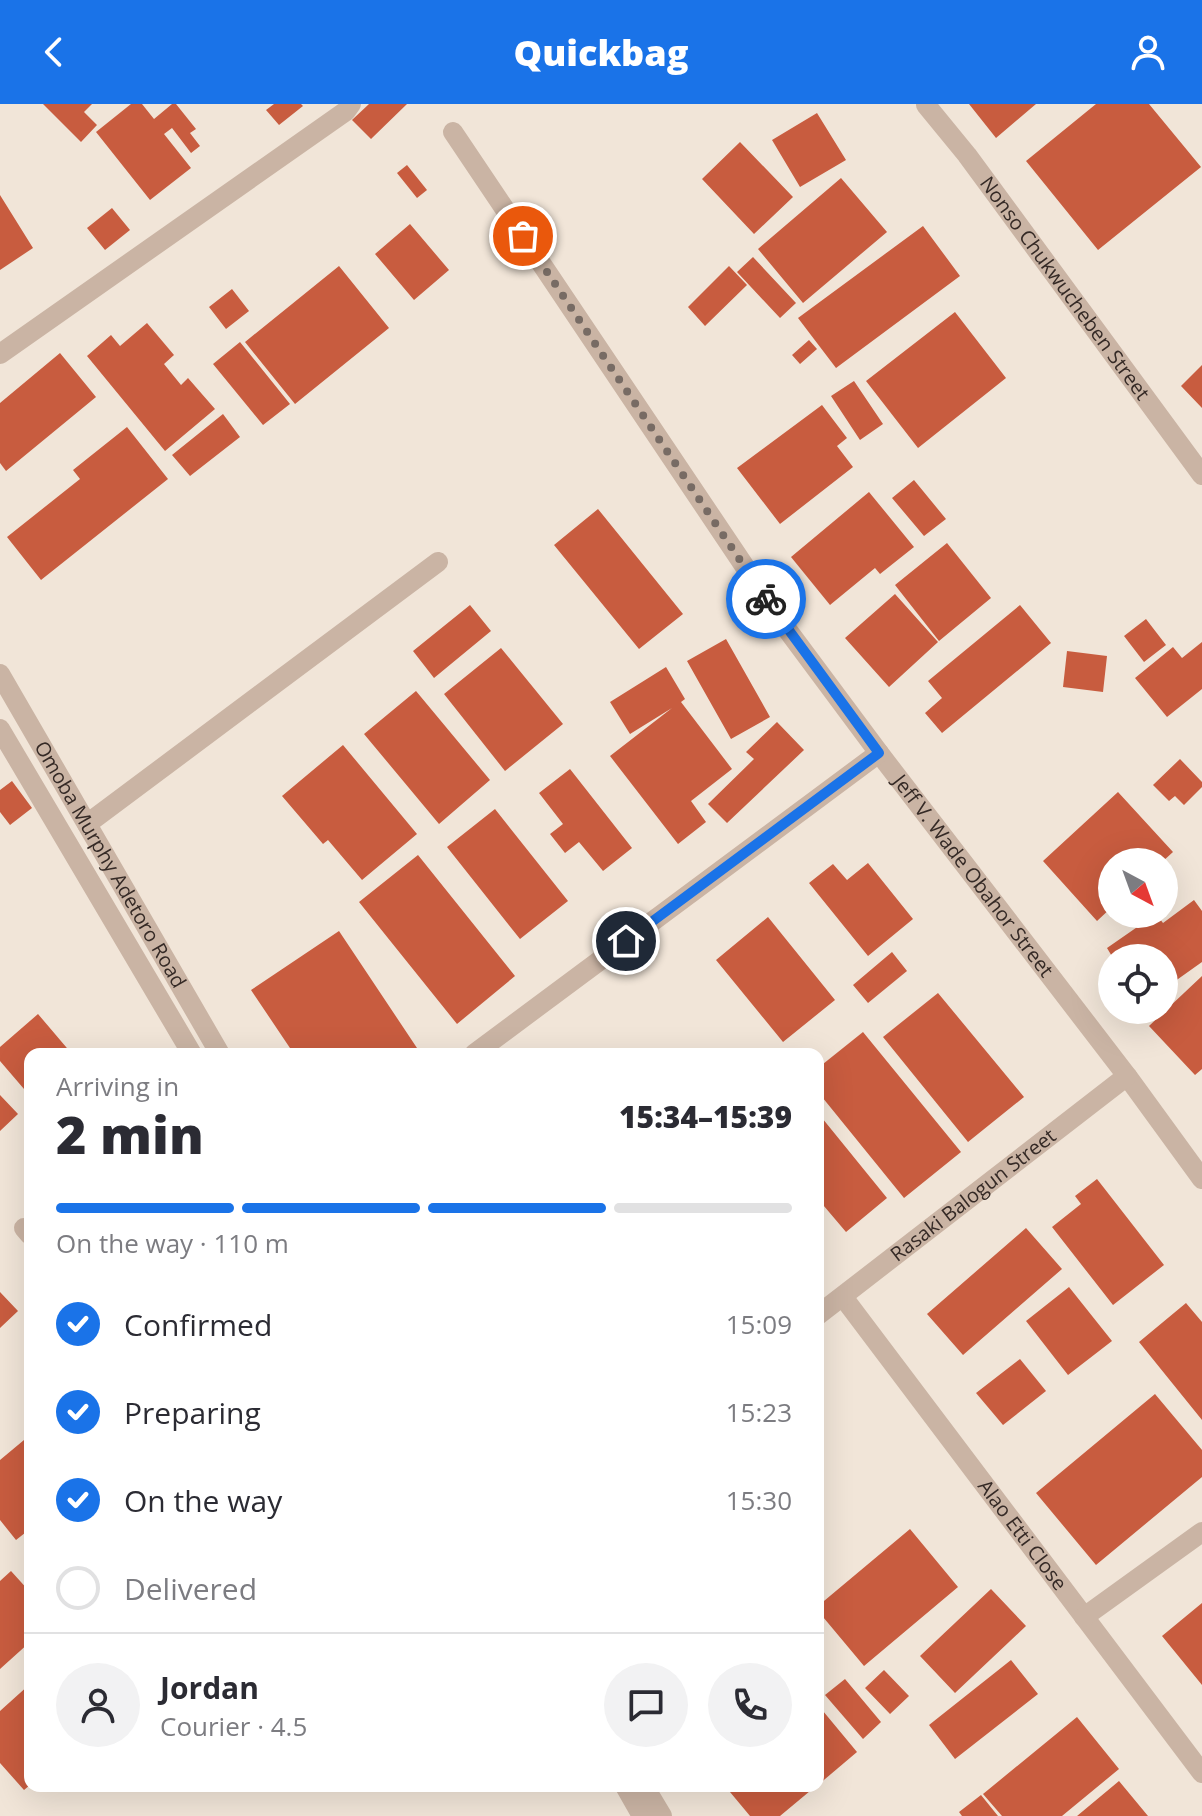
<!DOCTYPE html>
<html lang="en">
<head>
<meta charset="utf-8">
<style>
  body { margin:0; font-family:"Open Sans",sans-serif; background:#f2f2f3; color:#2b2b33; height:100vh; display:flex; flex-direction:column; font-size:30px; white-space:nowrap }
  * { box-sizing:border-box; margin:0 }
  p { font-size:26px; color:#7c7c81 }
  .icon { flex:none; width:44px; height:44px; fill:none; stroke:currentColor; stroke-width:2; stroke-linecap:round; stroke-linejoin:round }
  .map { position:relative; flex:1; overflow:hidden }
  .panel { position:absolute; left:24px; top:944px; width:800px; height:744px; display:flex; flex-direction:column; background:#fff; border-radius:16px; box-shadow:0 8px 32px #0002 }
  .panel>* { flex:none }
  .needle { width:52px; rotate:139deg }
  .fabs { position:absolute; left:1098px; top:744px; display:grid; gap:16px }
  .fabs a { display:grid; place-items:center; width:80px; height:80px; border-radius:50%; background:#fff; box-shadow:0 8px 32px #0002; font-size:40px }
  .pin { position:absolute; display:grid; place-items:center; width:68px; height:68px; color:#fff; margin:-34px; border:4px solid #fff; border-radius:50%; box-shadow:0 2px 8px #0007 }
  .courier { position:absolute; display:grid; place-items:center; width:80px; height:80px; margin:-40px; border:6px solid #1a73e8; border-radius:50%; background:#fff; color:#222; box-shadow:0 2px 10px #0007 }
  .overview em { font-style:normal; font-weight:800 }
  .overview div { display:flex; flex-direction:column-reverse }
  .overview { display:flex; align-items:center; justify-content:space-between; height:136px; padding:0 32px }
  h1 { font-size:52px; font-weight:800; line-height:60px }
  .bar { display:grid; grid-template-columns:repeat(4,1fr); gap:12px 8px; align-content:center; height:96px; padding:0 32px }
  .bar i { height:10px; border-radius:6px; background:#e1e1e2 }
  .bar .selected { background:#1a73e8 }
  .bar p { grid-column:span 4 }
  .line { display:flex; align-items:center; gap:20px; padding:0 32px; border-top:2px solid #e1e1e2 }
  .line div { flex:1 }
  .round { display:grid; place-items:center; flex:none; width:84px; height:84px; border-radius:42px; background:#f2f2f3 }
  ol { padding:0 32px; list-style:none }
  li { display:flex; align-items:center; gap:24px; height:88px }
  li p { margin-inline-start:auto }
  li .icon { padding:8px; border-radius:50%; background:#1a73e8; color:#fff; stroke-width:4 }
  li:last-child { color:#7c7c81 }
  li i { width:44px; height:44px; border:4px solid #e1e1e2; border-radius:50% }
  header { display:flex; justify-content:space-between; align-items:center; height:104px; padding:0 32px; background:#1a73e8; color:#fff; font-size:36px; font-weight:800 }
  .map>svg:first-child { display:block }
</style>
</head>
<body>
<header><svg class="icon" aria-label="back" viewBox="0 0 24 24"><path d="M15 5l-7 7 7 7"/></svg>Quickbag<svg class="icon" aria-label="person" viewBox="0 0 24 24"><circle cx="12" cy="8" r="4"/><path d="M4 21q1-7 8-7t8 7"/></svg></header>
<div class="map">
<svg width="1202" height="1712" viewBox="0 0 1202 1712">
  <rect width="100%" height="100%" fill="#f1e5d8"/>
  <path fill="#c85c3f" d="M43 0H92L84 8 97 21 81 38Z
    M131 0H142L154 15 172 0H176L196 25 190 29 200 42 191 49 172 24 164 30 191 64 150 96 96 28Z
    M274 0H301L303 2 279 21 266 6Z
    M369 0H407L371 35 352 16Z
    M969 0H1036L996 34Z
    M1096 0H1149L1201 63 1098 146 1026 57Z
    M817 9 846 56 800 83 772 36Z
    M740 38 793 93 754 130 702 75Z
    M407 61 427 86 417 94 397 69Z
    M841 74 887 128 803 199 758 145Z
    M0 91 33 144 0 166Z
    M112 104 130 126 105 146 87 124Z
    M410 120 449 166 414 196 375 150Z
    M923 122 960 172 836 264 798 214Z
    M753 153 796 199 780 214 737 168Z
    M339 162 389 224 295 300 245 238Z
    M729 162 747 181 705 222 688 203Z
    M232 185 249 207 226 225 209 203Z
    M955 208 1006 274 918 344 866 277Z
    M147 219 174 251 164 260 181 281 188 274 215 305 165 347 87 252 111 231 120 242Z
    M809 236 817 245 800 260 792 251Z
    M240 238 290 300 263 321 213 260Z
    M60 249 96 293 6 367 0 359V299Z
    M1202 261V304L1181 282Z
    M854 277 883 320 860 336 831 292Z
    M822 301 847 334 837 342 853 363 780 420 737 364Z
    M223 310 240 333 190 372 172 351Z
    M127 323 168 375 41 476 7 433 80 375 73 366Z
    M914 376 946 415 924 432 892 394Z
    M869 388 914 443 880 470 875 464 830 501 791 453Z
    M598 405 683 510 639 545 554 441Z
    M947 439 991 494 939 537 895 481Z
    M895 490 938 538 889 583 845 534Z
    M470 501 491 527 434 574 413 547Z
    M1020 501 1051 539 942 629 925 609 942 594 928 577Z
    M1146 515 1166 541 1144 558 1124 532Z
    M726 535 770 613 731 635 687 557Z
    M1202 538V585L1167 613 1135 574 1173 543 1182 554Z
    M501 544 563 620 505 667 444 590Z
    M1067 547 1107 552 1103 588 1063 583Z
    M666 563 685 595 681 598 732 665 691 697 706 718 678 740 610 652 672 604 630 630 610 598Z
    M416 587 490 676 439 720 364 630Z
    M777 618 804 646 727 719 708 700 754 655 746 648Z
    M343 641 417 730 362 776 328 736 323 740 282 692Z
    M1180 655 1202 678V683L1184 701 1175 692 1169 697 1153 681Z
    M570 665 632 744 603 767 579 738 565 749 550 730 563 720 539 689Z
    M12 677 32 704 10 721 0 708V686Z
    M1118 688 1173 748 1162 758H1112V803L1097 817 1043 757Z
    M495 705 568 797 520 835 447 743Z
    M418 751 515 872 457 920 359 798Z
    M868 759 913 815 868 852 809 779 833 760 847 776Z
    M1194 796 1202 807V858L1164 885V854H1113L1107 844 1156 810 1163 819Z
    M768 813 835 896 783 938 716 856Z
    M339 827 421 950H294L251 886Z
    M892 848 907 867 868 899 853 881Z
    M1202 872V965L1195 971 1149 922Z
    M938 889 1024 993 968 1038 883 933Z
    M38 910 72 950H30V992L0 957V943Z
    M863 928 961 1048 904 1094 818 988V964Z
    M0 991 18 1010 0 1027Z
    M818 1009 887 1094 846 1128 818 1095Z
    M1097 1075 1164 1161 1113 1201 1052 1123 1081 1100 1075 1092Z
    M1026 1124 1062 1165 963 1251 927 1210Z
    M1069 1183 1112 1237 1068 1271 1026 1217Z
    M0 1188 18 1207 0 1224Z
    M1186 1199 1202 1218V1316L1139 1238Z
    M1020 1255 1046 1287 1003 1321 976 1289Z
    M1155 1290 1202 1346V1373L1096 1461 1036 1389Z
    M30 1331V1425L16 1436 0 1416V1356Z
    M910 1425 958 1483 864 1562 818 1507V1502Z
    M11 1467 30 1488V1538L0 1565V1477Z
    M991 1485 1026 1522 955 1589 920 1552Z
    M1202 1499V1581L1162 1532Z
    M1011 1556 1038 1590 955 1655 929 1621Z
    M884 1566 909 1592 890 1610 865 1584Z
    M845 1575 881 1618 863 1635 825 1591Z
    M30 1580V1681L24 1686 0 1659V1607Z
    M818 1601 857 1648 818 1681Z
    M1077 1613 1119 1665 1062 1712H1002L983 1690Z
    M1119 1677 1148 1712H1077Z
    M725 1682H816L780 1712H750Z
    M981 1691 998 1712H962L959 1708Z"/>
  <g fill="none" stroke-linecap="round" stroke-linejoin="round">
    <g stroke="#cab4a4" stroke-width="20">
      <path id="s1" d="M926 1 967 51 1202 371"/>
      <path id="s2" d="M453 28 786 524 879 649 1127 972 1202 1075"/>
      <path d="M0 250 346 7 351 0"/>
      <path id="s3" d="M0 570 220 950"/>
      <path d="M0 625 192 950"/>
      <path d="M87 720 438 458"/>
      <path d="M474 950 879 649"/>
      <path d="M24 1124 30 1131"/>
      <path id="s4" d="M843 1193 1202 1669"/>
      <path id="s5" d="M818 1211 1127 972"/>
      <path d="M1084 1513 1202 1428"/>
      <path d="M625 1682 642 1712"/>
      <path d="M644 1682 662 1712"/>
    </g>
  </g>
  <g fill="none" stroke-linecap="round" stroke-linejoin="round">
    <path stroke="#776b64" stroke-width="8" stroke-dasharray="0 14.4" d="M523 132 766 495"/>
    <path stroke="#1a73e8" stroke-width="10" d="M626 837 879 649 766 495"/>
  </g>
  <g text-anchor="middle" stroke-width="7" stroke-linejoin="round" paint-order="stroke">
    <g font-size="20" fill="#352a26" stroke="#f9efe4">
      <text dy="7" stroke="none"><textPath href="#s1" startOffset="230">Nonso Chukwucheben Street</textPath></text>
      <text dy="7" stroke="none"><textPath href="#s3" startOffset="220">Omoba Murphy Adetoro Road</textPath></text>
      <text dy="7" stroke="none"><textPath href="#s2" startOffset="908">Jeff V. Wade Obahor Street</textPath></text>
      <text dy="7" stroke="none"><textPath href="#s5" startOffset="196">Rasaki Balogun Street</textPath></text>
      <text dy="7" stroke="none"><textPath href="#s4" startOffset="298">Alao Etti Close</textPath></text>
    </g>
  </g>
</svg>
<div class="fabs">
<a><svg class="needle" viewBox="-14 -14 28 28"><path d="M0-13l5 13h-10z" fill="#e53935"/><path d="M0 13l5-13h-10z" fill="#7c7c81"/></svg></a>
<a><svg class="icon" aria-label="locate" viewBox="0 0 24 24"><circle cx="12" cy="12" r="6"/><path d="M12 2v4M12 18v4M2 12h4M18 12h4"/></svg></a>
</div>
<div class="pin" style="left:523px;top:132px;background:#ea580c"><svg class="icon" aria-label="bag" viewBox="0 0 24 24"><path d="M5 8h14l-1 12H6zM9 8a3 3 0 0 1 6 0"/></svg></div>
<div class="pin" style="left:626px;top:837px;background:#1f2937"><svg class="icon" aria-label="home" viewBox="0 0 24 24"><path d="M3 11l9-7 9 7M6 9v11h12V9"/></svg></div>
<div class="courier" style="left:766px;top:495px"><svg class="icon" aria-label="bike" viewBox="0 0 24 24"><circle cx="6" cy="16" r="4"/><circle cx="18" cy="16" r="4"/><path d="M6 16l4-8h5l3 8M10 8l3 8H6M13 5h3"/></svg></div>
<section class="panel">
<div class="overview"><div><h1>2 min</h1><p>Arriving in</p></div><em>15:34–15:39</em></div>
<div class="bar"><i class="selected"></i><i class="selected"></i><i class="selected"></i><i></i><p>On the way · 110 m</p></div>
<ol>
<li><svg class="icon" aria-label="check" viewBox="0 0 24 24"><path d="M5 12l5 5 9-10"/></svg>Confirmed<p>15:09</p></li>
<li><svg class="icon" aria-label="check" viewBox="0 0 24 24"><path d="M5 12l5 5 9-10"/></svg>Preparing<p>15:23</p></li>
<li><svg class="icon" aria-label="check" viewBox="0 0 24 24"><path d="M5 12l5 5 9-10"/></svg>On the way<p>15:30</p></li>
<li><i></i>Delivered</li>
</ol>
<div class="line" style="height:144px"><a class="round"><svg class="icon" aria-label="person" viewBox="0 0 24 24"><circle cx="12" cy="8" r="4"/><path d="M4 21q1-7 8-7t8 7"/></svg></a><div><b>Jordan</b><p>Courier · 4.5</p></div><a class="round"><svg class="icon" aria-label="chat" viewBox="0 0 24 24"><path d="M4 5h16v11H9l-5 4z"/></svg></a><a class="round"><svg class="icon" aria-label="phone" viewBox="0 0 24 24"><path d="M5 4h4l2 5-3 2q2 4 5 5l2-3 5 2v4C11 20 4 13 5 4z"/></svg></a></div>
</section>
</div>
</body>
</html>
